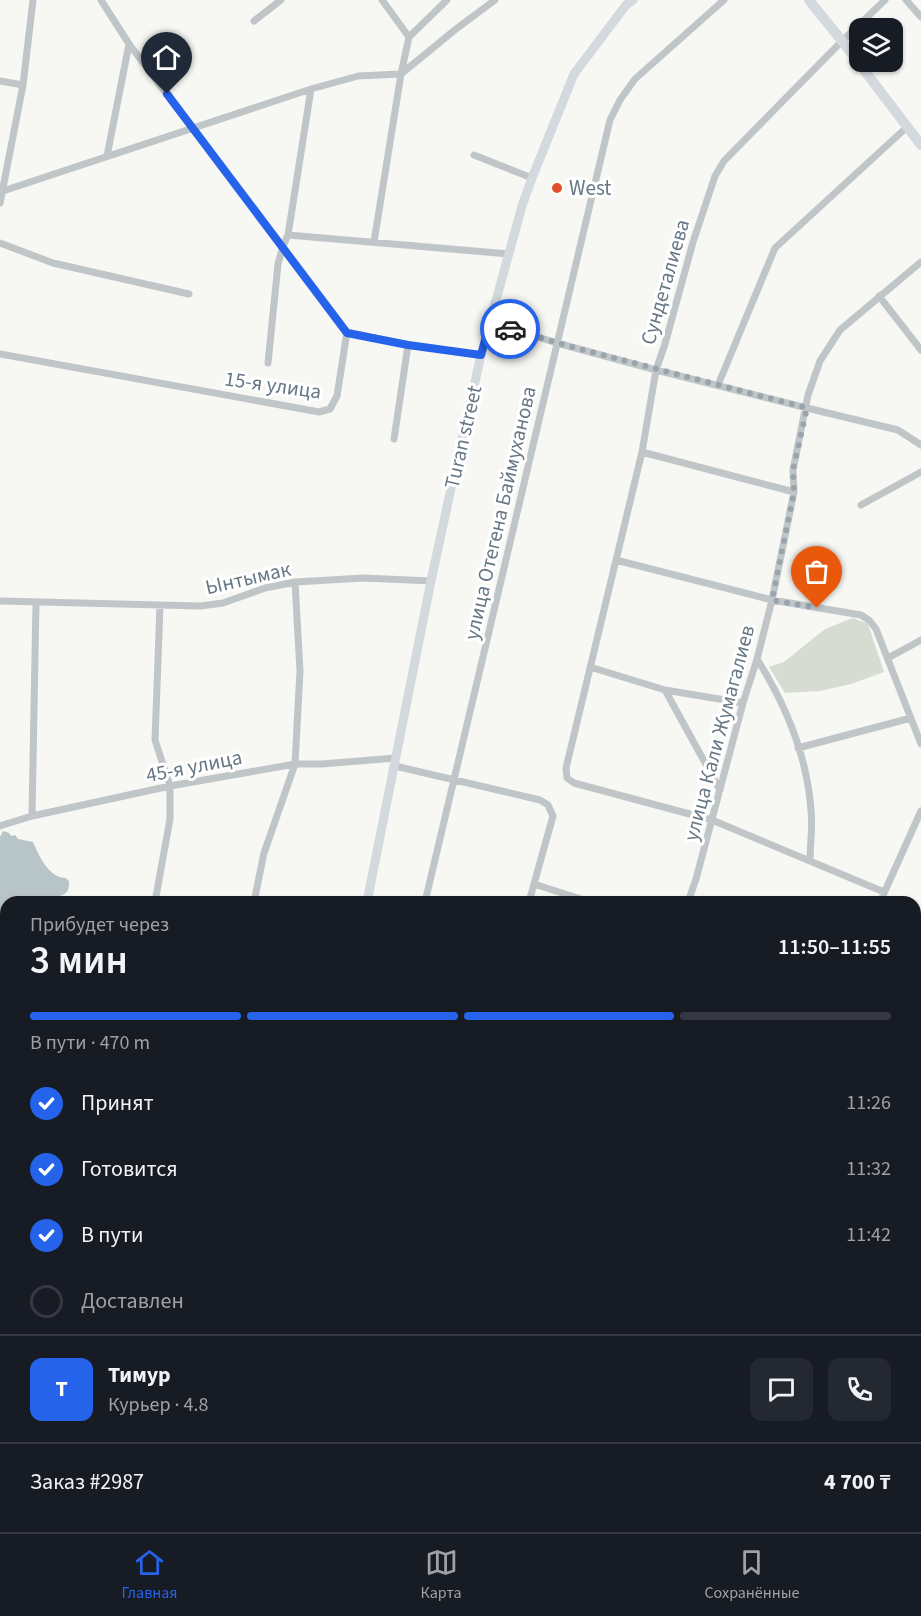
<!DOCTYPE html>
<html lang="ru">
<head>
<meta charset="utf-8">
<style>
  body { margin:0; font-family:"Source Sans 3",sans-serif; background:#242831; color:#f1f3f6; height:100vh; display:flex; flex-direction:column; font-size:22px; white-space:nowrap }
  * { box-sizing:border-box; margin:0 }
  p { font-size:20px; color:#9ea1a6 }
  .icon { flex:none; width:33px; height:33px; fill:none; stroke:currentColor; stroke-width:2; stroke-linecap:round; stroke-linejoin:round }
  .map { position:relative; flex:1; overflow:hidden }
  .details { position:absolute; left:0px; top:896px; width:921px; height:638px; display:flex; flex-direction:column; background:#171b24; border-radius:18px 18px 0 0; box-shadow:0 2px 4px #0004 }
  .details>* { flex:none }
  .controls { position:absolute; left:849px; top:18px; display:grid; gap:12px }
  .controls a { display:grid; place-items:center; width:54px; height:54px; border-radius:12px; background:#171b24; box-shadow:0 2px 4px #0004; font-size:30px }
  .pin { position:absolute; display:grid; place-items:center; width:51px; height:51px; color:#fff; margin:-62px -26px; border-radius:50% 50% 50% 0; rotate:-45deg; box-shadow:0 0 6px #0007 }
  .pin .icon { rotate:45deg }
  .courier { position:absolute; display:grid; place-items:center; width:60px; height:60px; margin:-30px; border:4px solid #2563eb; border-radius:50%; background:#fff; color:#222; box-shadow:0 2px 8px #0007 }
  .summary em { font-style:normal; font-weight:600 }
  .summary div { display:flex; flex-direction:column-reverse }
  .summary { display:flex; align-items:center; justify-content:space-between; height:102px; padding:0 30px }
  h1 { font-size:39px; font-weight:600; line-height:45px }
  .bar { display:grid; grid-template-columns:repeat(4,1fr); gap:9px 6px; align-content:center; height:72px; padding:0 30px }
  .bar i { height:8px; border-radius:4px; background:#363941 }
  .bar .active { background:#2563eb }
  .bar p { grid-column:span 4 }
  .line { display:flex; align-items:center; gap:15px; padding:0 30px; border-top:2px solid #363941 }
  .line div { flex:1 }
  .round { display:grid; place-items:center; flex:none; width:63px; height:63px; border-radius:12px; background:#242831 }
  ol { padding:0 30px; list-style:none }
  li { display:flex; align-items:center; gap:18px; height:66px }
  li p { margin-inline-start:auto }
  li .icon { padding:6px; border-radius:50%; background:#2563eb; color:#fff; stroke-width:4 }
  li:last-child { color:#9ea1a6 }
  li i { width:33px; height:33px; border:3px solid #363941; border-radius:50% }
  .menu { display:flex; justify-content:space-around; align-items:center; height:84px; border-top:2px solid #363941; background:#171b24; font-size:16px; color:#9ea1a6 }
  .menu a { display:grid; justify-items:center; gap:3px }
  .menu .active { color:#2563eb }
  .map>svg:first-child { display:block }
</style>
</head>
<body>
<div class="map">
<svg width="921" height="1532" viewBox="0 0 921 1532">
  <rect width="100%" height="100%" fill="#f7f7f4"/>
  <path fill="#d7dcd3" d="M853 618 868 624 884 672 851 684 820 691 785 693 769 667 784 662 825 629Z"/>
  <path fill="#b7c4c8" d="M3 831 9 833 11 836 15 835 18 839 33 842C39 856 49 878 66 878L69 881C69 890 68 894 59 896L56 901H51L6 902V914L0 913V837Z"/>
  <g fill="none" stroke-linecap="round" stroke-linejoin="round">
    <path stroke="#c0c5c8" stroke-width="7" d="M101 0 129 44 347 332
      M382 0 409 37
      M906 0 921 17
      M254 21 281 0
      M401 74 456 29 495 0
      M0 81 23 85
      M474 155 532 178
      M107 156 129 44
      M3 191 311 89 358 76 401 74
      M0 203 23 85 33 0
      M288 235 509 254
      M374 242 401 74 409 37 447 0
      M0 243 53 263 189 294
      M879 296 921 350
      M490 322 557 343 656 370 807 408 898 430 921 445
      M0 354 319 412 330 409 337 396 347 332 408 345 481 355
      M268 363 278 264 283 246 288 235 311 89
      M718 385 775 248 907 127
      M394 439 408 345
      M642 452 794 492
      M861 505 921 472
      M616 560 772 600 861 615 870 621 876 629 921 744
      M0 601 200 606 223 603 265 588 295 582 364 578 431 581
      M888 658 921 640
      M757 659C786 705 807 756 811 810 813 827 810 844 810 861
      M590 667 665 690 743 703
      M665 690 720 790
      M798 748 911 718
      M395 766 540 800 548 805 553 816 529 902
      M32 816 36 603
      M0 826 32 816 170 786 295 764H322L396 758
      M534 884 590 902
      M884 892 712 820 574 783 567 778 566 768 642 452 656 370 665 344 693 242 715 176 724 161 842 41 885 0
      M155 902 170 819V786L155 740 160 605
      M254 902 264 853 295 764 300 671 295 582
      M425 902 610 120 620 100 635 79 724 0
      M688 902 696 879 743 703 757 659 772 600 794 492 793 470 808 395 820 361 840 330 921 262
      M880 902 921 811
      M915 960 921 947
      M0 980 6 982
      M0 1136 6 1138
      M917 1164 921 1154
      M0 1287 6 1288
      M915 1311 921 1313
      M0 1405 6 1406
      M915 1450 921 1425
      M915 1483 921 1484
      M0 1517 6 1519
      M45 1527 68 1532
      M581 1527 588 1532
      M713 1527 720 1532
      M117 1532 118 1527
      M374 1532 375 1527
      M560 1532V1527
      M757 1532 761 1527
      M865 1532 868 1527"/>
    <path stroke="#d4d9dd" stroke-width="9" d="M367 902 431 581 455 470 481 355 522 206 532 178 574 74 626 5 633 0
      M237 1532 238 1527"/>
    <path stroke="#d4d9dd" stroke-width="10" d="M809 0 842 41 921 145"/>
  </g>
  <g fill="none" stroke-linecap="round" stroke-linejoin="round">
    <path stroke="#99a4ac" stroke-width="6" stroke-dasharray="0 10.8" d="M510 329 576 348 807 408 793 470 794 492 772 600 817 608"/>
    <path stroke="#2563eb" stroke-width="8" d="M167 94 347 333 408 345 481 355 490 322 510 329"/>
  </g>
  <circle fill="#e14f2a" stroke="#fff" stroke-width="2" cx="557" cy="188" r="6"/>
  <g text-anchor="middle" stroke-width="6" stroke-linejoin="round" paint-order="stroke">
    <g font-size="21" fill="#667885" stroke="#fff" text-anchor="start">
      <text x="569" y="195">West</text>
    </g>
    <g font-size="21" fill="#667885" stroke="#fff">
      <text transform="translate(665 282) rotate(-74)" y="7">Сундеталиева</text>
      <text transform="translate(273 385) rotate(8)" y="7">15-я улица</text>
      <text transform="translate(463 437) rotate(-77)" y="7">Turan street</text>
      <text transform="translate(500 513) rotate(-77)" y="7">улица Отегена Баймуханова</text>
      <text transform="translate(248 578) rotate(-13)" y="7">Ынтымак</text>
      <text transform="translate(719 733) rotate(-75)" y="7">улица Кали Жумагалиев</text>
      <text transform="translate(194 766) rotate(-11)" y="7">45-я улица</text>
    </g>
  </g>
</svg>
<div class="controls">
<a><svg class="icon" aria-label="layers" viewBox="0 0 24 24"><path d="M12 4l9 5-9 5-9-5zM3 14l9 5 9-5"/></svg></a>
</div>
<div class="pin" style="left:817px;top:608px;background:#ea580c"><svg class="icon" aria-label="bag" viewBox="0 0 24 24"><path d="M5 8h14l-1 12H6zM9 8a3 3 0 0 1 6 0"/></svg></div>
<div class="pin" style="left:167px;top:94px;background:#1f2937"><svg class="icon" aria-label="home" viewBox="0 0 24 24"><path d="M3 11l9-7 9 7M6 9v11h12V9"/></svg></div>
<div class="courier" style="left:510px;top:329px"><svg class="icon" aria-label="car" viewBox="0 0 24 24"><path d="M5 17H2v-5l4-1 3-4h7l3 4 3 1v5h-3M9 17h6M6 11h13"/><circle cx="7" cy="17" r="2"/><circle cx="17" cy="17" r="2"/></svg></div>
<section class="details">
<div class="summary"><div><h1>3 мин</h1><p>Прибудет через</p></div><em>11:50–11:55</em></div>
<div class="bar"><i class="active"></i><i class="active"></i><i class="active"></i><i></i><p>В пути · 470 m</p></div>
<ol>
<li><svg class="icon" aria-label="check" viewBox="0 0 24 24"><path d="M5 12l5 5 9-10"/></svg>Принят<p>11:26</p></li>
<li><svg class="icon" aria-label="check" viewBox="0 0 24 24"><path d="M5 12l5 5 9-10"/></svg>Готовится<p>11:32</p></li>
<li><svg class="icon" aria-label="check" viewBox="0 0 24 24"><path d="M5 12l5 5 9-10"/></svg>В пути<p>11:42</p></li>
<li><i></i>Доставлен</li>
</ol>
<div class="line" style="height:108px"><b class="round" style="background:#2563eb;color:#fff">Т</b><div><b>Тимур</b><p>Курьер · 4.8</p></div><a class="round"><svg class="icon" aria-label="chat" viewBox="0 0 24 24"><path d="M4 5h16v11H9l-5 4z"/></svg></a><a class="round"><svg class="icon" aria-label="phone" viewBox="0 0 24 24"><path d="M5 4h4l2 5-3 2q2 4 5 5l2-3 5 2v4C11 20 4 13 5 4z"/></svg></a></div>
<div class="line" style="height:78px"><div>Заказ #2987</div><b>4 700 ₸</b></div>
</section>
</div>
<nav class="menu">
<a class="active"><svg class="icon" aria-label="home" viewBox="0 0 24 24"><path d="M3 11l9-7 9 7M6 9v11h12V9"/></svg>Главная</a>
<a><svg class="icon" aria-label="map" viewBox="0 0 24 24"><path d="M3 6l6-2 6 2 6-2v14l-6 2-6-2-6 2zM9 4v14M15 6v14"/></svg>Карта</a>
<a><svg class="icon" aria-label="saved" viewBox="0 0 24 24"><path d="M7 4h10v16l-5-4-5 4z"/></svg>Сохранённые</a>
</nav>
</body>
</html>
